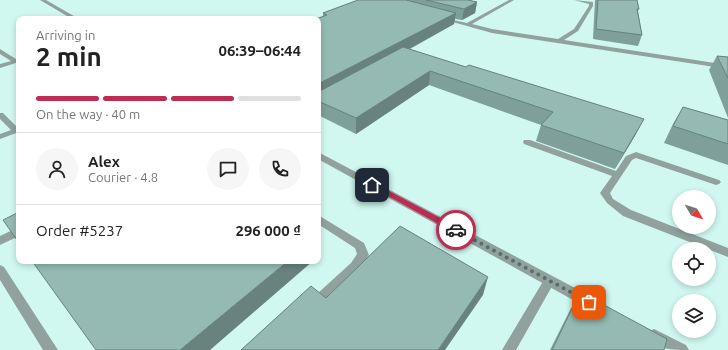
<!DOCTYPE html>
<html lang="en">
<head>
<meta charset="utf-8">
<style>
  body { margin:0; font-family:Ubuntu,sans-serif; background:#f6f6f6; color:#222; height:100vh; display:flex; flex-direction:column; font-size:15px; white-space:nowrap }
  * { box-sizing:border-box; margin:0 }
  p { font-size:13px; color:#767676 }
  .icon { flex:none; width:22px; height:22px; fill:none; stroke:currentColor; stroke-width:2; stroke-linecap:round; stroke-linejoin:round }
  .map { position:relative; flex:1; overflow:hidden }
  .drawer { position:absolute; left:16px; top:16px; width:305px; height:248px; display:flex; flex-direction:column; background:#fff; border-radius:8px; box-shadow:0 2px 6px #0003 }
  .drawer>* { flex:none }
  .needle { width:26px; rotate:129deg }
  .buttons { position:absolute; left:672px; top:190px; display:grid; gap:8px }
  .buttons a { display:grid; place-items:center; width:44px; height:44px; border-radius:50%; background:#fff; box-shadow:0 2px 6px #0003; font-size:20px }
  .pin { position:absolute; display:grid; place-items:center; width:34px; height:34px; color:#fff; margin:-17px; border-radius:8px; box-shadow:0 2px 6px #0006 }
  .courier { position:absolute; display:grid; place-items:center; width:40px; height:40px; margin:-20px; border:3px solid #bd2d52; border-radius:50%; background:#fff; color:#222; box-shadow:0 1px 5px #0007 }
  .head em { font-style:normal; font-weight:700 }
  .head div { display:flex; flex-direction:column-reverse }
  .head { display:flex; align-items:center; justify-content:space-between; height:68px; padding:0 20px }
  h1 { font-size:26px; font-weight:700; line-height:30px }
  .bar { display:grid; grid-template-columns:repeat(4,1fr); gap:6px 4px; align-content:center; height:48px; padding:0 20px }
  .bar i { height:5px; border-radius:3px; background:#e0e0e0 }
  .bar .active { background:#bd2d52 }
  .bar p { grid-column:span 4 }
  .line { display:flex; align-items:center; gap:10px; padding:0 20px; border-top:1px solid #e0e0e0 }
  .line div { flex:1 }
  .round { display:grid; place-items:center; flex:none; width:42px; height:42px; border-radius:21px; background:#f6f6f6 }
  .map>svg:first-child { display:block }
</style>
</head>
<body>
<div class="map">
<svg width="728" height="350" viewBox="0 0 728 350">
  <rect width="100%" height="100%" fill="#d0f7f0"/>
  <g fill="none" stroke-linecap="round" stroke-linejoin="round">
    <path fill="#91a29e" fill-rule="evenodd" d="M509 0H514L472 24 492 29 558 39 574 29 589 6V4L574 0 593 2V6L578 31 564 40 728 65V69L492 33 442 19 444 18 467 23Z
      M0 49 16 59 19 58V62L0 68V64L11 61 0 54Z
      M0 113H3L17 127H19V132L0 139V134L11 130 0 119Z
      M524 140H530L616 171 626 156 636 152 719 180 721 182 719 184 716 185 636 158 632 160 610 193 613 199 631 210 728 248V257L623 216 607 203 600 193 612 176 524 144 523 142Z
      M318 215 364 243 369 255 359 269 325 302 321 303 317 302 315 298 317 294 351 263 357 254 355 248 318 224Z
      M19 227V236L0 245V236Z
      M0 265 4 267 58 350H43L0 280Z
      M549 276 553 278 555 281 516 350H502L545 278Z"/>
    <path fill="#91a29e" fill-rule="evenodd" d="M40 0H46L79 19H72Z
      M318 152 594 298 596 302 594 306 589 308 584 306 318 159Z
      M654 329 686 345 689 350C674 350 653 350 647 336L649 331Z"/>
  </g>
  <path fill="#7fa09a" d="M358 0H469L477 2 475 13 462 20 455 19 454 24 410 49 636 134 615 169 536 141 541 125 429 85 356 134 318 115V19L323 16V13Z
    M595 0H637L639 9 638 11 642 35 638 46 593 39Z
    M717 56 728 57V118L709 70Z
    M683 107 728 120V165L664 143 673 124Z
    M580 292 664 350H550L570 310Z"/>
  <path fill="#68827d" d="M477 2 475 13 462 20 464 9Z
    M456 13 454 24 318 99V84Z
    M430 71 429 85 356 134V118Z
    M644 119 636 134 615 169 624 153Z
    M319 235 321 254 318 256V236Z
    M288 261H313L210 350H180Z
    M488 277 483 295 445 350H438Z"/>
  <path fill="#94bab3" stroke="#68827d" d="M358 0H406L456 13 318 84V19H316L327 15 323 13Z
    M426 0H468L477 2 464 9Z
    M598 0H637L639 9H637L642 35 596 29Z
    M403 47 466 67 469 65 644 119 624 153 541 125 553 112 430 71 356 118 318 101V92Z
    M717 56 728 57V78Z
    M683 107 728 120V144L673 126Z
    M19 212V243L3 220Z
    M400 226 488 277 438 350H241L311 286 326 298Z
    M32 261H288L180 350H96Z
    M580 292 667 339 664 350H552Z"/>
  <path fill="#bd2d52" d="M372 182 459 228V232H453L370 186 369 185Z"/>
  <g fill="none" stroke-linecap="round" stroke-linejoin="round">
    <path stroke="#576e6b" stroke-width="4" stroke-dasharray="0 7.2" d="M456 230 589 302"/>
  </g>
</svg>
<div class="buttons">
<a><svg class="needle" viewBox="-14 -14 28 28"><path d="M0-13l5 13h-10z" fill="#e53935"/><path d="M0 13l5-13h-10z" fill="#767676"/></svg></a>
<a><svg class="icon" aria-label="locate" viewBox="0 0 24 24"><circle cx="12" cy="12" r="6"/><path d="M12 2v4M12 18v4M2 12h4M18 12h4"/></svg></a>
<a><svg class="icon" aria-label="layers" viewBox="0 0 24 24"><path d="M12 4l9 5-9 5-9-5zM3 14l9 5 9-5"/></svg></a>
</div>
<div class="pin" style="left:589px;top:302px;background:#ea580c"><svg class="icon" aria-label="bag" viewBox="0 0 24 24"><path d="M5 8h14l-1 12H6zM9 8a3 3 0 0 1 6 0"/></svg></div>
<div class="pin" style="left:372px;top:185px;background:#1f2937"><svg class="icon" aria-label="home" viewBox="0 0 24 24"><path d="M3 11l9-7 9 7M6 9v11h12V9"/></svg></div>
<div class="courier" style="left:456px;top:230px"><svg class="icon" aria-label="car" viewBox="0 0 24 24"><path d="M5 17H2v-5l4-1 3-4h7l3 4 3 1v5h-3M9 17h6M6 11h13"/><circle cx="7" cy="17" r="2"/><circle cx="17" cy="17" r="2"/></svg></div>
<section class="drawer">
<div class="head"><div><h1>2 min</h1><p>Arriving in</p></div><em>06:39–06:44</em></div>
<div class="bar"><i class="active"></i><i class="active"></i><i class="active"></i><i></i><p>On the way · 40 m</p></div>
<div class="line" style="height:72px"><a class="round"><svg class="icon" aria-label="person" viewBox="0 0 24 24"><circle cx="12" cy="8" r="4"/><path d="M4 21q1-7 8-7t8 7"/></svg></a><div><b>Alex</b><p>Courier · 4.8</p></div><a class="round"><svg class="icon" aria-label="chat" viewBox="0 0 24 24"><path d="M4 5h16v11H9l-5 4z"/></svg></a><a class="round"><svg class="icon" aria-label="phone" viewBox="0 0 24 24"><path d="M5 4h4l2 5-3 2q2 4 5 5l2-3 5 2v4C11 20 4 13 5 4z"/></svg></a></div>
<div class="line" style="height:52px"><div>Order #5237</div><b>296 000 ₫</b></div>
</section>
</div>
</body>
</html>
